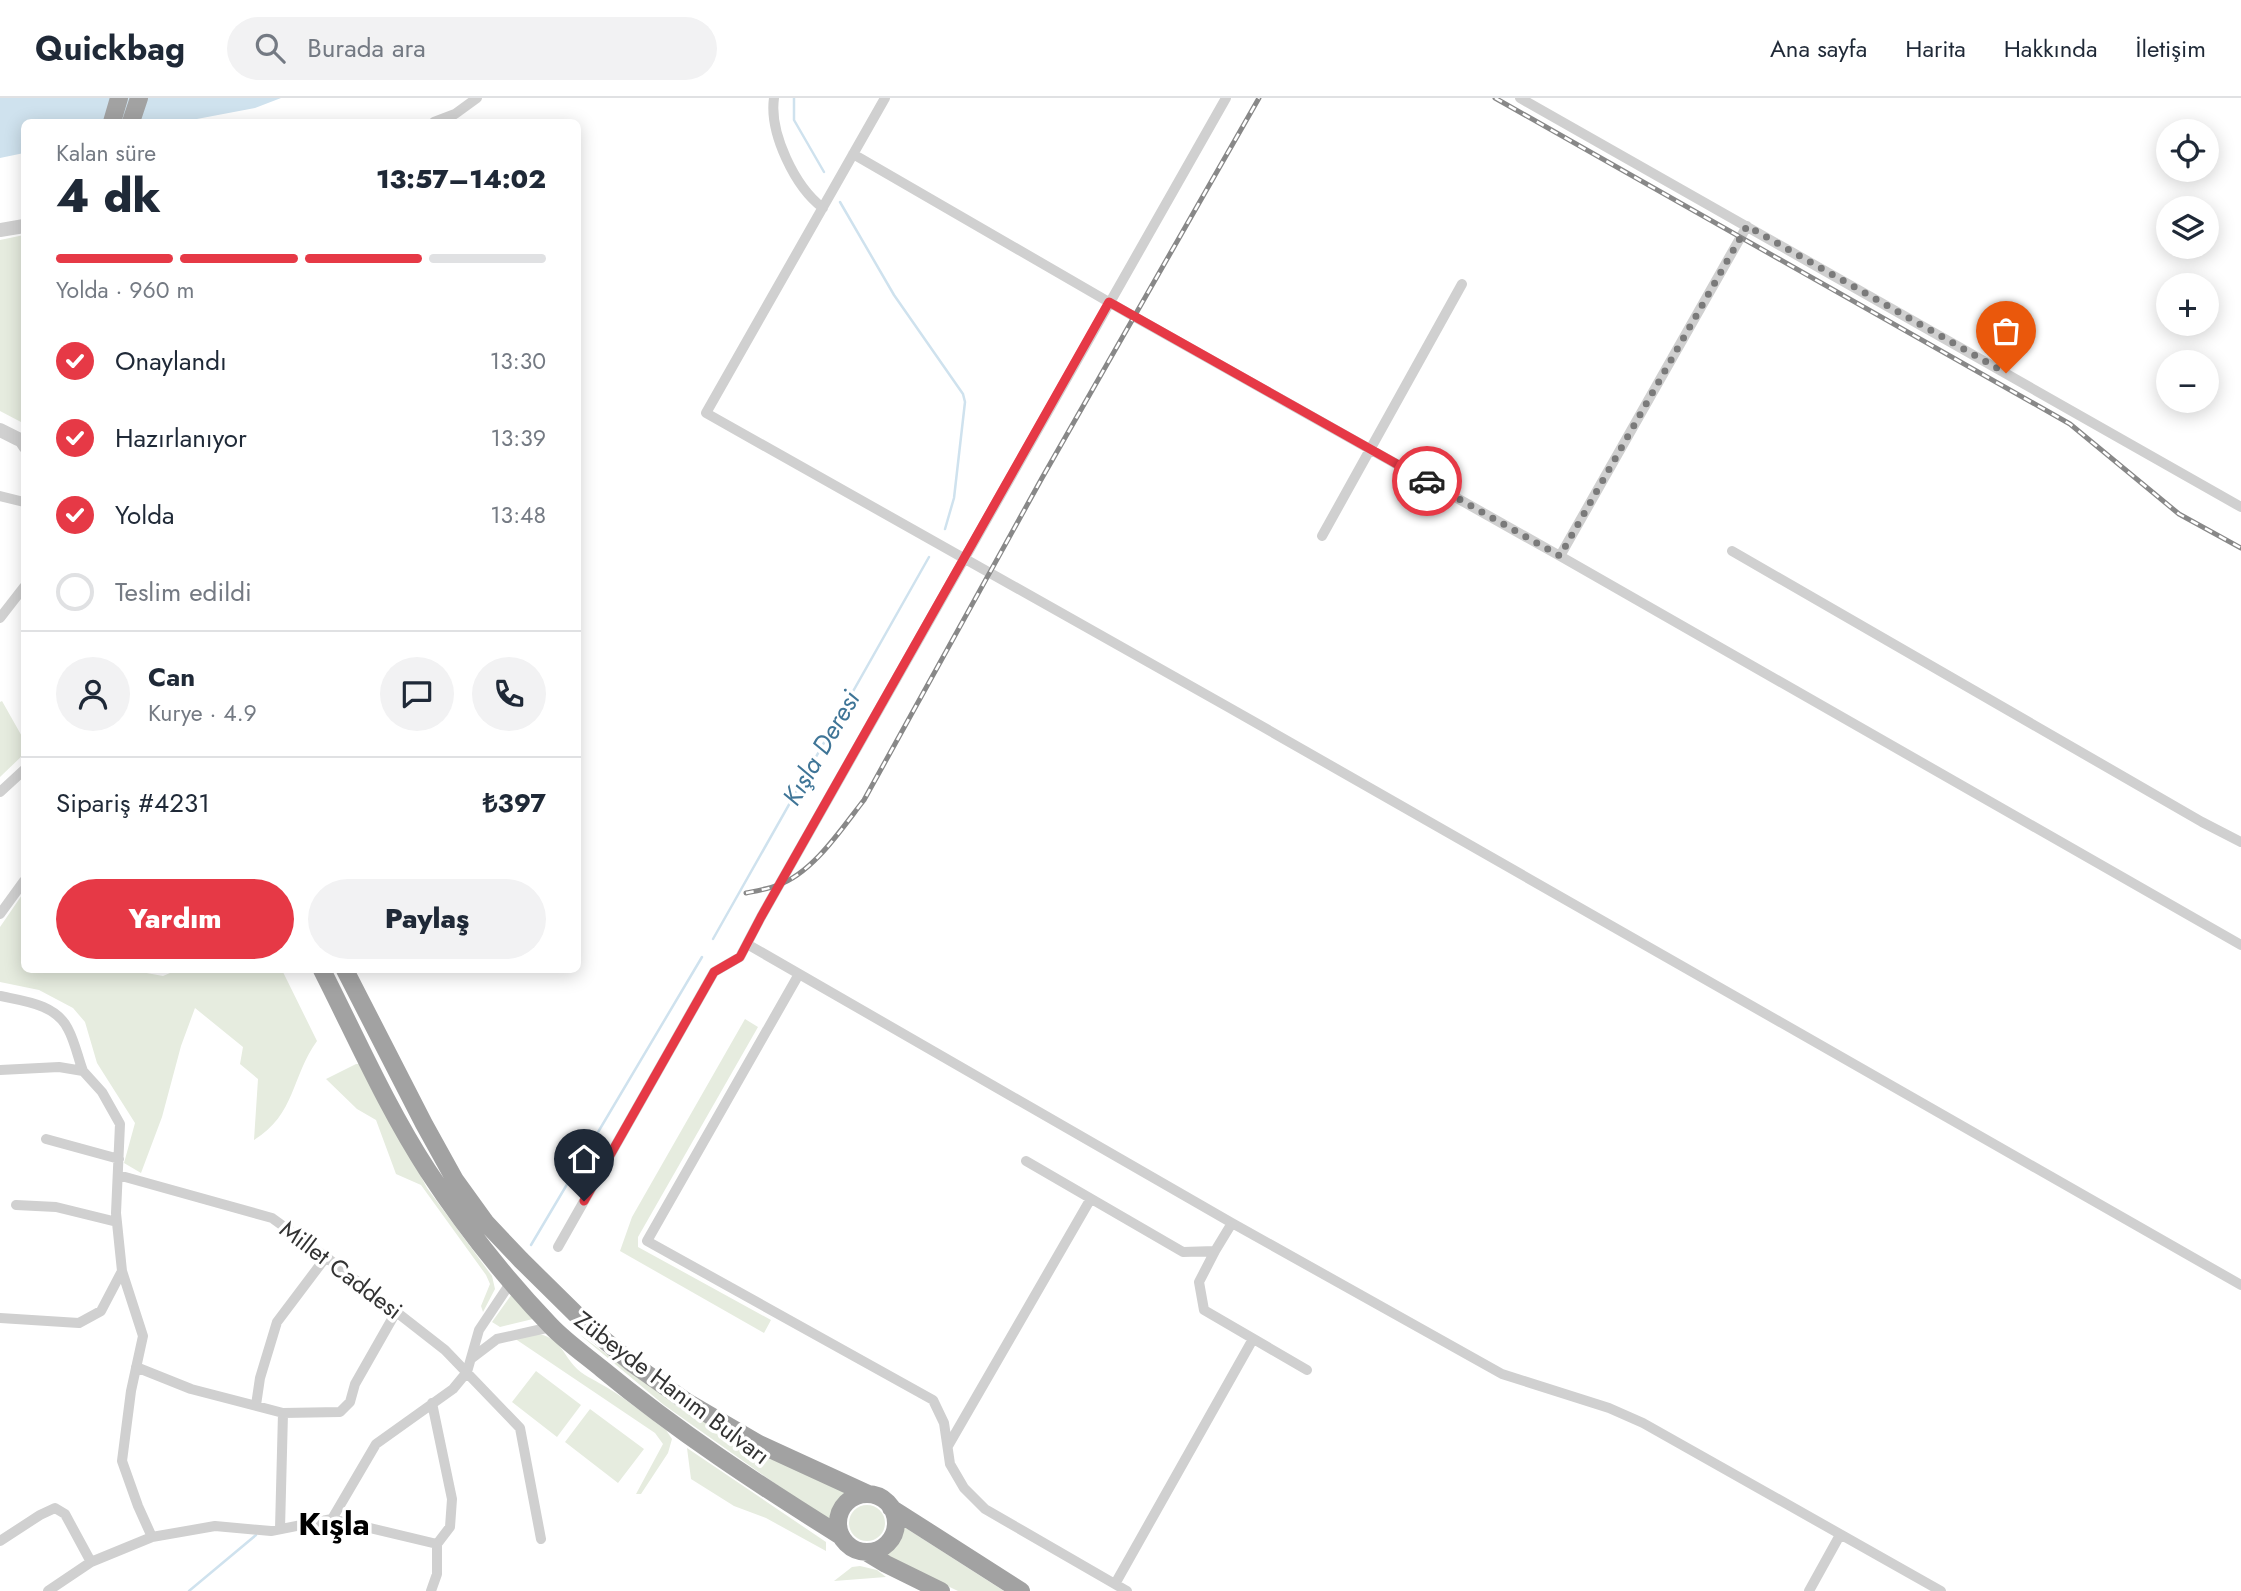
<!DOCTYPE html>
<html lang="tr">
<head>
<meta charset="utf-8">
<style>
  body { margin:0; font-family:Jost,sans-serif; background:#f2f2f3; color:#1f2937; height:100vh; display:flex; flex-direction:column; font-size:26px; white-space:nowrap }
  * { box-sizing:border-box; margin:0 }
  p { font-size:23px; color:#747a83 }
  .icon { flex:none; width:38px; height:38px; fill:none; stroke:currentColor; stroke-width:2; stroke-linecap:round; stroke-linejoin:round }
  .map { position:relative; flex:1; overflow:hidden }
  .drawer { position:absolute; left:21px; top:21px; width:560px; height:854px; display:flex; flex-direction:column; background:#fff; border-radius:10px; box-shadow:0 4px 18px #0003 }
  .drawer>* { flex:none }
  .controls { position:absolute; left:2156px; top:21px; display:grid; gap:14px }
  .controls a { display:grid; place-items:center; width:63px; height:63px; border-radius:50%; background:#fff; box-shadow:0 4px 18px #0003; font-size:35px }
  .pin { position:absolute; display:grid; place-items:center; width:60px; height:60px; color:#fff; margin:-72px -30px; border-radius:50% 50% 50% 0; rotate:-45deg; box-shadow:0 0 7px #0007 }
  .pin .icon { rotate:45deg }
  .courier { position:absolute; display:grid; place-items:center; width:70px; height:70px; margin:-35px; border:5px solid #e63946; border-radius:50%; background:#fff; color:#222; box-shadow:0 2px 9px #0007 }
  .summary em { font-style:normal; font-weight:800 }
  .summary div { display:flex; flex-direction:column-reverse }
  .summary { display:flex; align-items:center; justify-content:space-between; height:119px; padding:0 35px }
  h1 { font-size:46px; font-weight:800; line-height:52px }
  .bar { display:grid; grid-template-columns:repeat(4,1fr); gap:10px 7px; align-content:center; height:84px; padding:0 35px }
  .bar i { height:9px; border-radius:5px; background:#e0e1e3 }
  .bar .on { background:#e63946 }
  .bar p { grid-column:span 4 }
  .line { display:flex; align-items:center; gap:18px; padding:0 35px; border-top:2px solid #e0e1e3 }
  .line div { flex:1 }
  .round { display:grid; place-items:center; flex:none; width:74px; height:74px; border-radius:37px; background:#f2f2f3 }
  ol { padding:0 35px; list-style:none }
  li { display:flex; align-items:center; gap:21px; height:77px }
  li p { margin-inline-start:auto }
  li .icon { padding:7px; border-radius:50%; background:#e63946; color:#fff; stroke-width:4 }
  li:last-child { color:#747a83 }
  li i { width:38px; height:38px; border:4px solid #e0e1e3; border-radius:50% }
  .primary-button { display:flex; gap:14px; margin-top:auto; padding:14px 35px }
  .primary-button a { flex:1; height:80px; border-radius:42px; background:#e63946; color:#fff; font-size:28px; font-weight:800; line-height:80px; text-align:center }
  .primary-button a+a { background:#f2f2f3; color:#1f2937 }
  header { display:flex; align-items:center; gap:42px; box-sizing:border-box; height:98px; padding:0 35px; background:#fff; border-bottom:2px solid #e0e1e3 }
  header strong { font-size:33px }
  nav { display:flex; gap:38px; margin-inline-start:auto; font-size:24px }
  .search { width:490px; height:63px; background:#f2f2f3; display:flex; align-items:center; gap:18px; box-sizing:border-box; padding:0 24px; border-radius:38px; color:#747a83; font-size:26px }
  .map>svg:first-child { display:block }
</style>
</head>
<body>
<header>
<strong>Quickbag</strong>
<div class="search"><svg class="icon" aria-label="search" viewBox="0 0 24 24"><circle cx="10" cy="10" r="6"/><path d="M15 15l6 6"/></svg>Burada ara</div>
<nav><a>Ana sayfa</a><a>Harita</a><a>Hakkında</a><a>İletişim</a></nav>
</header>
<div class="map">
<svg width="2241" height="1493" viewBox="0 0 2241 1493">
  <rect width="100%" height="100%" fill="#fff"/>
  <path fill="#e6ecdf" d="M24 137V296L21 324 0 313V142Z
    M2 603 24 642V656L0 679V604Z
    M24 794V872H130L163 878 177 872H282L317 943C291 979 296 1016 254 1042L258 981 240 966 243 949 195 910 181 948 162 1019 141 1075 124 1065 135 1025 97 965 85 924 73 910 39 892 0 884V829Z
    M745 921 758 929 638 1139V1149L771 1222 764 1235 620 1153 632 1119Z
    M356 966H361L364 971 427 1090 492 1178 495 1191 483 1214 481 1208 490 1186 486 1177 421 1087 396 1076 376 1022 357 1011 326 981Z
    M512 1196 533 1221 500 1229 492 1224Z
    M532 1235C566 1238 561 1262 585 1277 589 1280 595 1282 599 1285 623 1298 644 1316 666 1332L672 1341 668 1355 641 1396H636L663 1346 655 1335 511 1238Z
    M579 1236 668 1301 848 1395 834 1413 831 1425 664 1307Z
    M536 1273 581 1307 557 1339 512 1304Z
    M590 1311 644 1351 618 1385 565 1344Z
    M687 1350 826 1444V1453L766 1420 734 1408 691 1381Z
    M849 1425a18 18 0 1 1 36 0a18 18 0 1 1-36 0Z
    M901 1427 1004 1493H958L883 1457 896 1444Z
    M860 1468 877 1472 886 1479 834 1483 852 1469Z"/>
  <path fill="#cfe2ee" d="M0 0H281L255 10 181 24H24V55L0 60Z"/>
  <g fill="none" stroke-linecap="round" stroke-linejoin="round">
    <path stroke="#cfe2ee" stroke-width="2.5" d="M794 0V22L824 74
      M840 104 894 197 963 296 965 304 954 400 945 431
      M713 841 929 459
      M531 1147 702 859
      M189 1493 256 1437"/>
    <path stroke="#d0d0d0" stroke-width="10" d="M774 0C769 35 795 89 823 110
      M885 0 706 315 1228 609 2241 1187
      M1520 0 2241 409
      M434 24 455 16 477 0
      M853 56 1133 218 1560 458 1747 128
      M18 341 24 350
      M0 398 24 404
      M1322 438 1462 186
      M1732 453 2202 724 2241 744
      M1560 458 2241 847
      M0 520 24 489
      M0 694 24 672
      M0 816 24 783
      M747 846 1232 1125 1502 1276 1609 1310 1643 1325 1941 1493
      M799 876 647 1143 933 1302 944 1325 950 1366 964 1390 985 1411 1127 1493
      M0 898C23 903 56 906 68 931 75 944 78 960 83 973
      M0 972 59 969 83 973 102 994 120 1026 116 1115 122 1173 101 1213 79 1225 0 1220
      M46 1041 119 1061
      M1026 1063 1183 1154 1215 1153 1232 1125
      M118 1077 272 1120 326 1159 445 1252 520 1330 541 1441
      M16 1107 56 1109 117 1124
      M558 1149 714 874 740 859 761 819 1226 0
      M1215 1153 1199 1184 1204 1212 1307 1272
      M472 1260 497 1241 551 1229
      M136 1269 191 1291 283 1315 340 1314 350 1304 355 1286 396 1214
      M432 1305 452 1401 450 1429 437 1446
      M256 1307 260 1280 277 1224 326 1159
      M948 1348 1090 1102
      M332 1421 376 1346 453 1291 467 1274 479 1232 511 1184
      M280 1431 283 1315
      M152 1439 215 1428 271 1433 332 1421 437 1446V1476L431 1493
      M0 1443 40 1417 55 1410 65 1416 91 1464
      M1115 1486 1253 1241
      M48 1493 91 1464 152 1439 138 1408 122 1363 131 1293 143 1238 122 1173
      M1809 1493 1840 1437"/>
    <path stroke="#d0d0d0" stroke-width="14" d="M0 132 24 128
      M0 332 18 341"/>
    <path stroke="#a2a2a2" stroke-width="18" d="M112 24 119 0
      M131 24 139 0
      M322 872C356 939 387 1010 428 1073 464 1128 505 1180 550 1227 565 1243 585 1257 602 1271 677 1333 759 1387 841 1438
      M345 872 424 1026 455 1082 486 1125 521 1162 591 1231 633 1266 687 1304 759 1346 868 1396
      M838 1425a29 29 0 1 1 58 0a29 29 0 1 1-58 0Z
      M891 1410 1021 1493
      M866 1454 886 1466 941 1493"/>
    <g stroke="#888" stroke-width="5">
      <path id="rail" d="M1495 0 2070 326 2179 416 2241 450
        M746 795C756 793 768 791 778 787 813 775 842 730 864 702L1042 380 1259 0"/>
    </g>
    <use href="#rail" stroke="#fff" stroke-width="2.5" stroke-dasharray="8" stroke-linecap="butt"/>
  </g>
  <g fill="none" stroke-linecap="round" stroke-linejoin="round">
    <path stroke="#7a7a7a" stroke-width="7" stroke-dasharray="0 12.6" d="M1427 383 1560 458 1747 128 2006 275"/>
    <path stroke="#e63946" stroke-width="9" d="M584 1103 714 874 740 859 761 819 1109 204 1427 383"/>
  </g>
  <g text-anchor="middle" stroke-width="7" stroke-linejoin="round" paint-order="stroke">
    <g font-size="24" fill="#333" stroke="#fff">
      <text transform="translate(341 1172) rotate(37)" y="8">Millet Caddesi</text>
      <text transform="translate(672 1290) rotate(37)" y="8">Zübeyde Hanım Bulvarı</text>
    </g>
    <g font-size="26" font-style="italic" fill="#3f7597" stroke="#fff">
      <text transform="translate(821 650) rotate(-60)" y="9">Kışla Deresi</text>
    </g>
    <g font-size="32" font-weight="bold" fill="#000" stroke="#fff">
      <text x="334" y="1437">Kışla</text>
    </g>
  </g>
</svg>
<div class="controls">
<a><svg class="icon" aria-label="locate" viewBox="0 0 24 24"><circle cx="12" cy="12" r="6"/><path d="M12 2v4M12 18v4M2 12h4M18 12h4"/></svg></a>
<a><svg class="icon" aria-label="layers" viewBox="0 0 24 24"><path d="M12 4l9 5-9 5-9-5zM3 14l9 5 9-5"/></svg></a>
<a>+</a>
<a>−</a>
</div>
<div class="pin" style="left:2006px;top:275px;background:#ea580c"><svg class="icon" aria-label="bag" viewBox="0 0 24 24"><path d="M5 8h14l-1 12H6zM9 8a3 3 0 0 1 6 0"/></svg></div>
<div class="pin" style="left:584px;top:1103px;background:#1f2937"><svg class="icon" aria-label="home" viewBox="0 0 24 24"><path d="M3 11l9-7 9 7M6 9v11h12V9"/></svg></div>
<div class="courier" style="left:1427px;top:383px"><svg class="icon" aria-label="car" viewBox="0 0 24 24"><path d="M5 17H2v-5l4-1 3-4h7l3 4 3 1v5h-3M9 17h6M6 11h13"/><circle cx="7" cy="17" r="2"/><circle cx="17" cy="17" r="2"/></svg></div>
<section class="drawer">
<div class="summary"><div><h1>4 dk</h1><p>Kalan süre</p></div><em>13:57–14:02</em></div>
<div class="bar"><i class="on"></i><i class="on"></i><i class="on"></i><i></i><p>Yolda · 960 m</p></div>
<ol>
<li><svg class="icon" aria-label="check" viewBox="0 0 24 24"><path d="M5 12l5 5 9-10"/></svg>Onaylandı<p>13:30</p></li>
<li><svg class="icon" aria-label="check" viewBox="0 0 24 24"><path d="M5 12l5 5 9-10"/></svg>Hazırlanıyor<p>13:39</p></li>
<li><svg class="icon" aria-label="check" viewBox="0 0 24 24"><path d="M5 12l5 5 9-10"/></svg>Yolda<p>13:48</p></li>
<li><i></i>Teslim edildi</li>
</ol>
<div class="line" style="height:126px"><a class="round"><svg class="icon" aria-label="person" viewBox="0 0 24 24"><circle cx="12" cy="8" r="4"/><path d="M4 21q1-7 8-7t8 7"/></svg></a><div><b>Can</b><p>Kurye · 4.9</p></div><a class="round"><svg class="icon" aria-label="chat" viewBox="0 0 24 24"><path d="M4 5h16v11H9l-5 4z"/></svg></a><a class="round"><svg class="icon" aria-label="phone" viewBox="0 0 24 24"><path d="M5 4h4l2 5-3 2q2 4 5 5l2-3 5 2v4C11 20 4 13 5 4z"/></svg></a></div>
<div class="line" style="height:91px"><div>Sipariş #4231</div><b>₺397</b></div>
<div class="primary-button"><a>Yardım</a><a>Paylaş</a></div>
</section>
</div>
</body>
</html>
